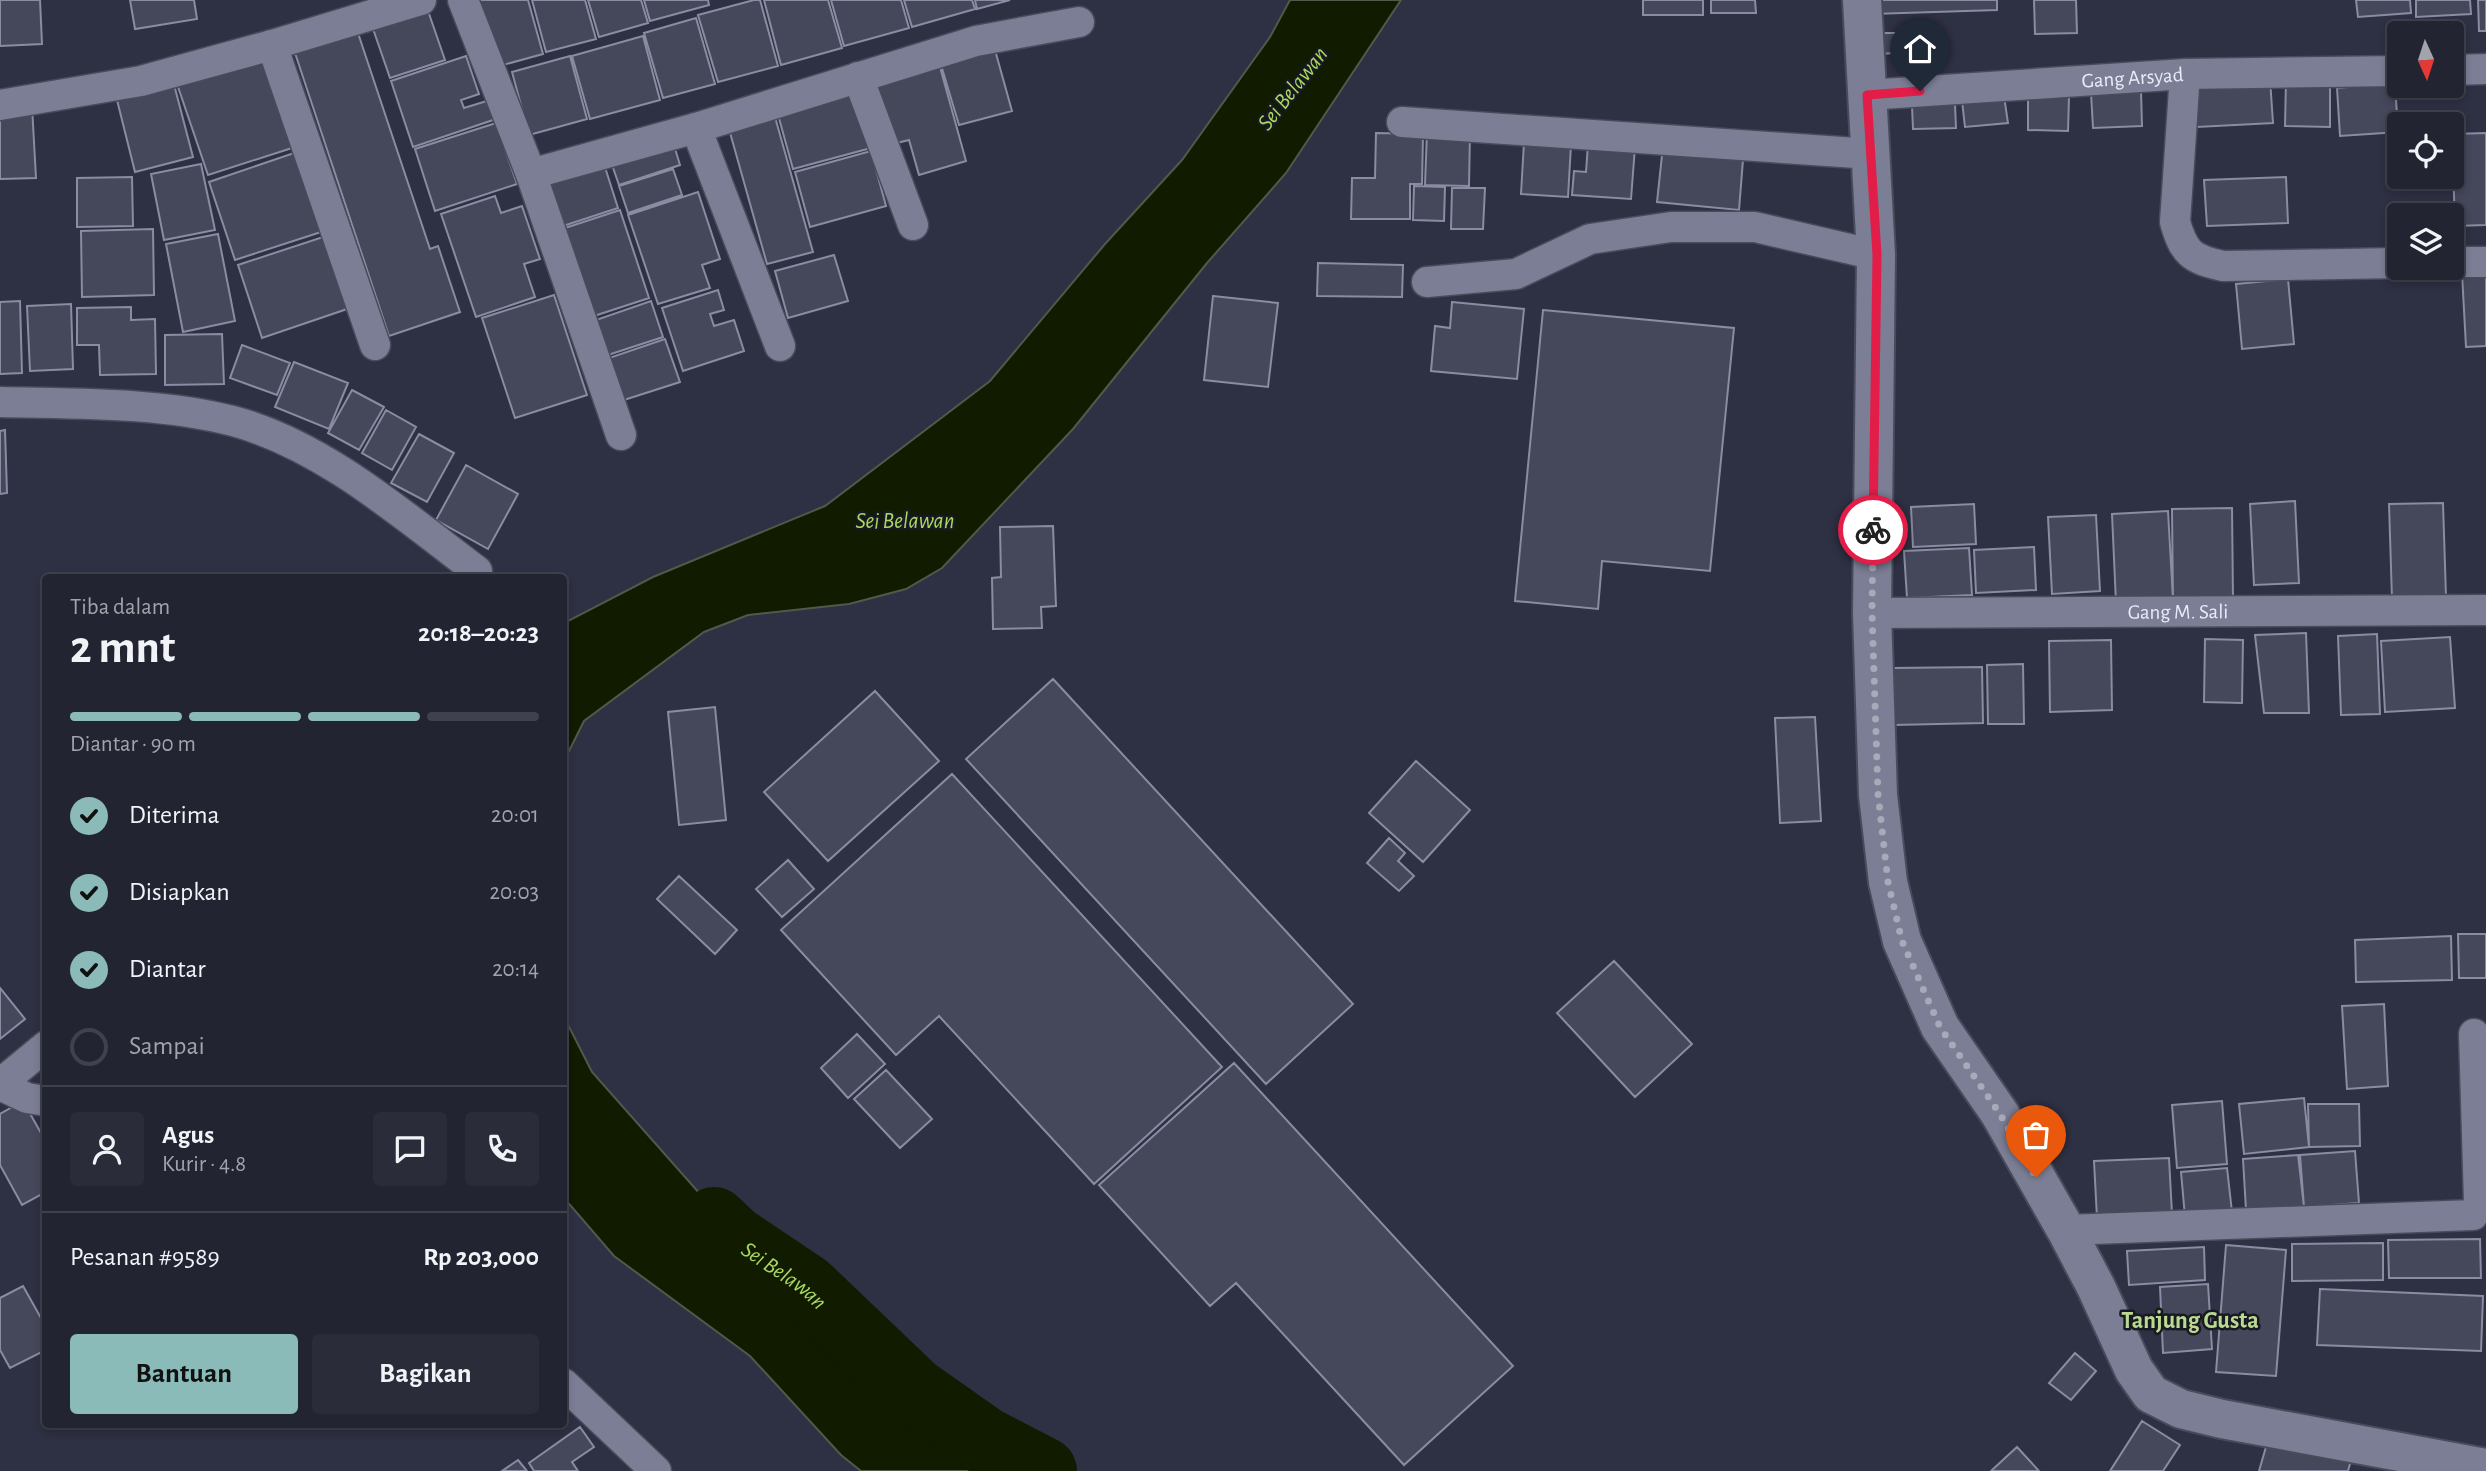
<!DOCTYPE html>
<html lang="id">
<head>
<meta charset="utf-8">
<style>
  body { margin:0; font-family:"Alegreya Sans",sans-serif; background:#2a2c3a; color:#f1f3f6; height:100vh; display:flex; flex-direction:column; font-size:26px; white-space:nowrap }
  * { box-sizing:border-box; margin:0 }
  p { font-size:23px; color:#a2a4ac }
  .icon { flex:none; width:38px; height:38px; fill:none; stroke:currentColor; stroke-width:2; stroke-linecap:round; stroke-linejoin:round }
  .map { position:relative; flex:1; overflow:hidden }
  .panel { position:absolute; left:42px; top:574px; width:525px; height:854px; display:flex; flex-direction:column; background:#222432; border-radius:7px; box-shadow:0 4px 10px #0003,0 0 0 2px #3f414d }
  .panel>* { flex:none }
  .needle { width:46px; rotate:177deg }
  .buttons { position:absolute; left:2387px; top:21px; display:grid; gap:14px }
  .buttons a { display:grid; place-items:center; width:77px; height:77px; border-radius:7px; background:#222432; box-shadow:0 4px 10px #0003,0 0 0 2px #3f414d; font-size:35px }
  .pin { position:absolute; display:grid; place-items:center; width:60px; height:60px; color:#fff; margin:-72px -30px; border-radius:50% 50% 50% 0; rotate:-45deg; box-shadow:0 0 7px #0007 }
  .pin .icon { rotate:45deg }
  .courier { position:absolute; display:grid; place-items:center; width:70px; height:70px; margin:-35px; border:5px solid #e11d48; border-radius:50%; background:#fff; color:#222; box-shadow:0 2px 9px #0007 }
  .headline em { font-style:normal; font-weight:700 }
  .headline div { display:flex; flex-direction:column-reverse }
  .headline { display:flex; align-items:center; justify-content:space-between; height:119px; padding:0 28px }
  h1 { font-size:46px; font-weight:700; line-height:52px }
  .bar { display:grid; grid-template-columns:repeat(4,1fr); gap:10px 7px; align-content:center; height:84px; padding:0 28px }
  .bar i { height:9px; border-radius:5px; background:#3f414d }
  .bar .current { background:#8bbbb9 }
  .bar p { grid-column:span 4 }
  .line { display:flex; align-items:center; gap:18px; padding:0 28px; border-top:2px solid #3f414d }
  .line div { flex:1 }
  .round { display:grid; place-items:center; flex:none; width:74px; height:74px; border-radius:7px; background:#2a2c3a }
  ol { padding:0 28px; list-style:none }
  li { display:flex; align-items:center; gap:21px; height:77px }
  li p { margin-inline-start:auto }
  li .icon { padding:7px; border-radius:50%; background:#8bbbb9; color:#111; stroke-width:4 }
  li:last-child { color:#a2a4ac }
  li i { width:38px; height:38px; border:4px solid #3f414d; border-radius:50% }
  .primary-button { display:flex; gap:14px; margin-top:auto; padding:14px 28px }
  .primary-button a { flex:1; height:80px; border-radius:7px; background:#8bbbb9; color:#111; font-size:28px; font-weight:700; line-height:80px; text-align:center }
  .primary-button a+a { background:#2a2c3a; color:#f1f3f6 }
  .map>svg:first-child { display:block }
</style>
</head>
<body>
<div class="map">
<svg width="2486" height="1471" viewBox="0 0 2486 1471">
  <rect width="100%" height="100%" fill="#2e3043"/>
  <path fill="#101b00" stroke="#51594a" stroke-width="2" d="M1290 0H1401L1286 173 1207 263 1073 429 942 568 906 589 849 604 748 615 704 632 584 721 564 761V623L653 577 825 506 990 381 1105 244 1182 160 1270 37Z
    M564 1017 592 1072 708 1203 934 1403 1046 1471H861L841 1455 750 1356 614 1256 564 1198Z"/>
  <g fill="none" stroke-linecap="round" stroke-linejoin="round">
    <path stroke="#101b00" stroke-width="68" id="s1" d="M714 1221 733 1239 806 1288 914 1391 985 1441 1043 1471"/>
  </g>
  <path fill="#45475b" stroke="#898ca2" stroke-width="2" d="M0 0H40L42 44 0 46Z
    M130 0H194L197 19 135 29Z
    M476 0H528L543 54 492 68Z
    M532 0H585L596 39 546 52Z
    M588 0H641L648 23 599 37Z
    M644 0H708L709 5 650 21Z
    M754 0H760L778 66 718 82 698 15Z
    M764 0H828L842 48 781 65Z
    M831 0H901L909 28 844 46Z
    M904 0H972L975 9 912 27Z
    M975 0H1010L977 9Z
    M1643 0H1703V15H1643Z
    M1711 0H1755L1756 13H1711Z
    M1872 0H1997V10L1872 14Z
    M2034 0H2076L2077 33 2035 34Z
    M2356 0H2410L2411 13 2358 17Z
    M2416 0H2470L2471 14 2416 17Z
    M2478 0H2486V31H2479Z
    M426 5 445 60 390 78 371 23Z
    M696 18 715 84 663 98 644 33Z
    M357 30 430 249 438 246 460 312 389 336 294 50Z
    M1874 33H1898L1899 53 1875 54Z
    M643 36 660 100 590 119 572 56Z
    M262 49 295 147 208 175 175 78Z
    M995 50 1012 111 959 125 941 65Z
    M466 56 479 94 461 100 464 108 490 100 496 119 413 147 391 81Z
    M570 56 587 119 529 135 512 72Z
    M940 67 966 161 919 175 909 140 889 145 872 85Z
    M171 73 193 157 135 172 114 88Z
    M2270 79 2273 123 2197 127 2195 84Z
    M2286 80 2330 81V127L2285 126Z
    M2395 83 2398 132 2340 136 2337 88Z
    M854 90 871 148 793 169 777 111Z
    M2141 91 2142 126 2093 128 2091 93Z
    M2004 96 2008 123 1965 127 1962 101Z
    M2028 96 2069 97 2068 131 2028 130Z
    M1955 104 1956 128 1913 129 1912 106Z
    M32 106 36 178 0 179V108Z
    M775 117 813 252 767 264 729 129Z
    M496 123 517 184 435 211 415 149Z
    M1427 132 1470 133 1469 186 1425 185Z
    M1376 133 1423 134 1422 184H1410V219H1351L1352 178H1375Z
    M2486 133V225L2455 226 2452 134Z
    M673 142 680 165 619 185 611 162Z
    M1524 142 1571 145 1568 197 1521 194Z
    M1588 144 1635 147 1631 199 1572 195 1574 171 1586 172Z
    M1663 146 1689 156 1743 160 1739 210 1657 202Z
    M871 151 886 206 810 227 795 172Z
    M297 152 324 231 235 260 209 182Z
    M201 164 215 230 164 240 151 174Z
    M604 164 618 208 560 227 546 183Z
    M673 169 682 195 628 213 619 186Z
    M132 177 133 226 77 227V178Z
    M2286 177 2288 223 2207 226 2204 180Z
    M1414 186 1445 187 1444 221 1413 220Z
    M1452 188H1485L1483 229H1451Z
    M698 192 720 259 702 265 710 288 658 304 628 215Z
    M495 196 501 213 522 206 540 259 524 264 535 297 476 317 441 214Z
    M620 210 649 298 591 317 562 229Z
    M153 229 154 295 82 297 81 231Z
    M218 234 235 321 183 332 166 244Z
    M323 237 347 309 262 338 238 265Z
    M834 255 848 301 788 318 775 271Z
    M1318 263 1403 265 1402 297 1317 296Z
    M2486 272V346L2466 347 2462 273Z
    M2288 279 2294 344 2242 349 2236 284Z
    M718 290 724 310 710 314 714 326 734 320 744 351 683 371 662 308Z
    M554 295 587 395 515 418 482 318Z
    M1213 296 1278 303 1268 387 1204 380Z
    M20 301 22 373 0 374V302Z
    M651 301 663 337 608 355 596 320Z
    M1452 302 1524 309 1517 379 1431 371 1435 326 1450 328Z
    M71 304 73 369 30 371 27 306Z
    M131 307V320L155 319 156 374 100 375 99 345H77V308Z
    M1543 310 1734 328 1710 571 1602 561 1598 609 1515 601Z
    M222 334 224 384 165 385V335Z
    M665 339 680 382 624 400 609 358Z
    M242 345 290 363 277 395 230 378Z
    M294 362 348 383 329 429 275 407Z
    M352 390 384 407 359 450 328 433Z
    M386 410 416 427 392 470 362 453Z
    M5 430 7 493 0 494V431Z
    M419 434 454 453 427 502 391 483Z
    M466 465 518 494 488 549 436 520Z
    M2295 501 2299 583 2254 585 2250 504Z
    M2443 503 2446 597 2392 599 2389 504Z
    M1974 504 1976 544 1913 547 1911 507Z
    M2232 508 2233 599 2173 600 2172 509Z
    M2168 511 2173 600 2116 603 2112 514Z
    M2096 515 2100 591 2052 594 2048 517Z
    M1053 526 1056 606 1041 607 1042 628 993 629 992 578 1001 577 1000 527Z
    M2034 547 2036 590 1976 593 1974 550Z
    M1969 548 1972 595 1907 598 1904 551Z
    M2306 633 2309 713H2264L2255 635Z
    M2377 634 2380 714 2341 715 2338 636Z
    M2450 637 2455 708 2385 712 2381 641Z
    M2205 639 2243 640 2242 703 2204 702Z
    M2111 640 2112 710 2050 712 2049 641Z
    M2023 664 2024 724H1988L1987 665Z
    M1982 667 1983 723 1894 725 1892 668Z
    M1053 679 1353 1004 1266 1084 966 759Z
    M875 691 939 761 828 861 764 792Z
    M715 707 726 820 679 825 668 712Z
    M1815 717 1821 821 1780 823 1775 718Z
    M1416 761 1470 810 1423 862 1369 813Z
    M952 774 1222 1067 1094 1184 939 1016 896 1055 781 930Z
    M1389 838 1405 853 1398 861 1414 876 1399 891 1367 863Z
    M788 860 814 889 782 917 756 889Z
    M679 876 737 930 715 954 657 899Z
    M2458 934H2486V978H2459Z
    M2451 936 2452 980 2356 982 2355 940Z
    M1614 961 1692 1044 1635 1097 1557 1013Z
    M0 988 25 1019 0 1039Z
    M2384 1004 2388 1086 2347 1089 2342 1006Z
    M857 1034 885 1064 848 1098 821 1068Z
    M1234 1063 1513 1366 1404 1465 1236 1283 1210 1306 1099 1185Z
    M886 1070 932 1119 900 1148 854 1099Z
    M2304 1098 2309 1147 2244 1154 2239 1104Z
    M23 1101 46 1142V1192L22 1205 0 1165V1114Z
    M2222 1101 2227 1164 2177 1168 2172 1105Z
    M2308 1104H2359L2360 1146 2309 1147Z
    M2355 1151 2359 1203 2304 1207 2300 1155Z
    M2298 1155 2304 1207 2246 1210 2243 1159Z
    M2169 1158 2172 1214 2097 1218 2094 1161Z
    M2227 1168 2232 1212 2185 1217 2181 1172Z
    M2480 1239 2481 1278H2389L2388 1240Z
    M2383 1243V1280L2292 1281V1244Z
    M2226 1245 2286 1250 2276 1376 2216 1372Z
    M2204 1247 2205 1280 2129 1285 2127 1251Z
    M2208 1284 2212 1349 2163 1353 2160 1287Z
    M23 1286 46 1327V1350L10 1368 0 1350V1298Z
    M2320 1289 2483 1296 2481 1351 2317 1345Z
    M2075 1353 2096 1371 2071 1400 2049 1383Z
    M2142 1421 2180 1445 2163 1471H2110Z
    M580 1427 594 1447 572 1462 578 1471H534L529 1463Z
    M2270 1433 2352 1457 2348 1471H2259Z
    M2017 1447 2039 1471H1991Z
    M518 1460 527 1471H502Z"/>
  <g fill="none" stroke-linecap="round" stroke-linejoin="round">
    <g stroke="#494b5b" stroke-width="33">
      <g id="street">
        <path d="M463 0 531 174 621 435"/>
        <path d="M272 45 375 345"/>
        <path d="M2452 70 2486 69"/>
        <path d="M2185 74 2175 222C2184 253 2191 259 2223 266L2399 263"/>
        <path d="M858 77 913 225"/>
        <path id="s2" d="M1867 95 2185 74 2399 71"/>
        <path d="M0 105 141 81 272 45 421 0"/>
        <path d="M1402 122 1871 154"/>
        <path d="M696 128 780 346"/>
        <path d="M531 174 696 128 976 41 1079 22"/>
        <path d="M2452 262H2486"/>
        <path d="M1427 282 1516 274 1590 239 1671 227H1755L1876 255"/>
        <path d="M0 402C77 404 158 402 233 421 323 445 404 516 477 571"/>
        <path id="s3" d="M1872 613 2486 610"/>
        <path d="M0 1084 46 1046"/>
        <path d="M0 1085 27 1098 46 1101"/>
        <path d="M2066 1230 2473 1215 2479 1203 2474 1034"/>
        <path d="M564 1384 656 1471"/>
      </g>
    </g>
    <g stroke="#494b5b" stroke-width="42">
      <path id="secondary" d="M1862 0 1876 255 1872 613 1878 795 1888 882 1902 941 1940 1027 2000 1114 2066 1230 2096 1287 2134 1370 2151 1394 2181 1409 2222 1419 2486 1468"/>
    </g>
    <use href="#street" stroke="#7b7e94" stroke-width="30"/>
    <use href="#secondary" stroke="#7b7e94" stroke-width="38"/>
  </g>
  <g fill="none" stroke-linecap="round" stroke-linejoin="round">
    <path stroke="#a8aab9" stroke-width="7" stroke-dasharray="0 12.6" d="M1873 530 1872 613 1878 794 1888 882 1902 941 1940 1027 2000 1114 2036 1177"/>
    <path stroke="#e11d48" stroke-width="9" d="M1873 530 1877 255 1867 95 1920 91"/>
  </g>
  <g text-anchor="middle" stroke-width="5" stroke-linejoin="round" paint-order="stroke">
    <g font-size="21" fill="#e9ebf8" stroke="#181921">
      <text dy="7" stroke="none"><textPath href="#s2" startOffset="266">Gang Arsyad</textPath></text>
      <text dy="7" stroke="none"><textPath href="#s3" startOffset="306">Gang M. Sali</textPath></text>
    </g>
    <g font-size="23" font-style="italic" fill="#a9d85e" stroke="#181921">
      <text transform="translate(1292 88) rotate(-52)" y="8">Sei Belawan</text>
      <text x="905" y="528">Sei Belawan</text>
      <text dy="8" stroke="none"><textPath href="#s1" startOffset="89">Sei Belawan</textPath></text>
    </g>
    <g font-size="24" font-weight="bold" fill="#bad991" stroke="#181921">
      <text x="2190" y="1328">Tanjung Gusta</text>
    </g>
  </g>
</svg>
<div class="buttons">
<a><svg class="needle" viewBox="-14 -14 28 28"><path d="M0-13l5 13h-10z" fill="#e53935"/><path d="M0 13l5-13h-10z" fill="#a2a4ac"/></svg></a>
<a><svg class="icon" aria-label="locate" viewBox="0 0 24 24"><circle cx="12" cy="12" r="6"/><path d="M12 2v4M12 18v4M2 12h4M18 12h4"/></svg></a>
<a><svg class="icon" aria-label="layers" viewBox="0 0 24 24"><path d="M12 4l9 5-9 5-9-5zM3 14l9 5 9-5"/></svg></a>
</div>
<div class="pin" style="left:2036px;top:1177px;background:#ea580c"><svg class="icon" aria-label="bag" viewBox="0 0 24 24"><path d="M5 8h14l-1 12H6zM9 8a3 3 0 0 1 6 0"/></svg></div>
<div class="pin" style="left:1920px;top:91px;background:#1f2937"><svg class="icon" aria-label="home" viewBox="0 0 24 24"><path d="M3 11l9-7 9 7M6 9v11h12V9"/></svg></div>
<div class="courier" style="left:1873px;top:530px"><svg class="icon" aria-label="bike" viewBox="0 0 24 24"><circle cx="6" cy="16" r="4"/><circle cx="18" cy="16" r="4"/><path d="M6 16l4-8h5l3 8M10 8l3 8H6M13 5h3"/></svg></div>
<section class="panel">
<div class="headline"><div><h1>2 mnt</h1><p>Tiba dalam</p></div><em>20:18–20:23</em></div>
<div class="bar"><i class="current"></i><i class="current"></i><i class="current"></i><i></i><p>Diantar · 90 m</p></div>
<ol>
<li><svg class="icon" aria-label="check" viewBox="0 0 24 24"><path d="M5 12l5 5 9-10"/></svg>Diterima<p>20:01</p></li>
<li><svg class="icon" aria-label="check" viewBox="0 0 24 24"><path d="M5 12l5 5 9-10"/></svg>Disiapkan<p>20:03</p></li>
<li><svg class="icon" aria-label="check" viewBox="0 0 24 24"><path d="M5 12l5 5 9-10"/></svg>Diantar<p>20:14</p></li>
<li><i></i>Sampai</li>
</ol>
<div class="line" style="height:126px"><a class="round"><svg class="icon" aria-label="person" viewBox="0 0 24 24"><circle cx="12" cy="8" r="4"/><path d="M4 21q1-7 8-7t8 7"/></svg></a><div><b>Agus</b><p>Kurir · 4.8</p></div><a class="round"><svg class="icon" aria-label="chat" viewBox="0 0 24 24"><path d="M4 5h16v11H9l-5 4z"/></svg></a><a class="round"><svg class="icon" aria-label="phone" viewBox="0 0 24 24"><path d="M5 4h4l2 5-3 2q2 4 5 5l2-3 5 2v4C11 20 4 13 5 4z"/></svg></a></div>
<div class="line" style="height:91px"><div>Pesanan #9589</div><b>Rp 203,000</b></div>
<div class="primary-button"><a>Bantuan</a><a>Bagikan</a></div>
</section>
</div>
</body>
</html>
